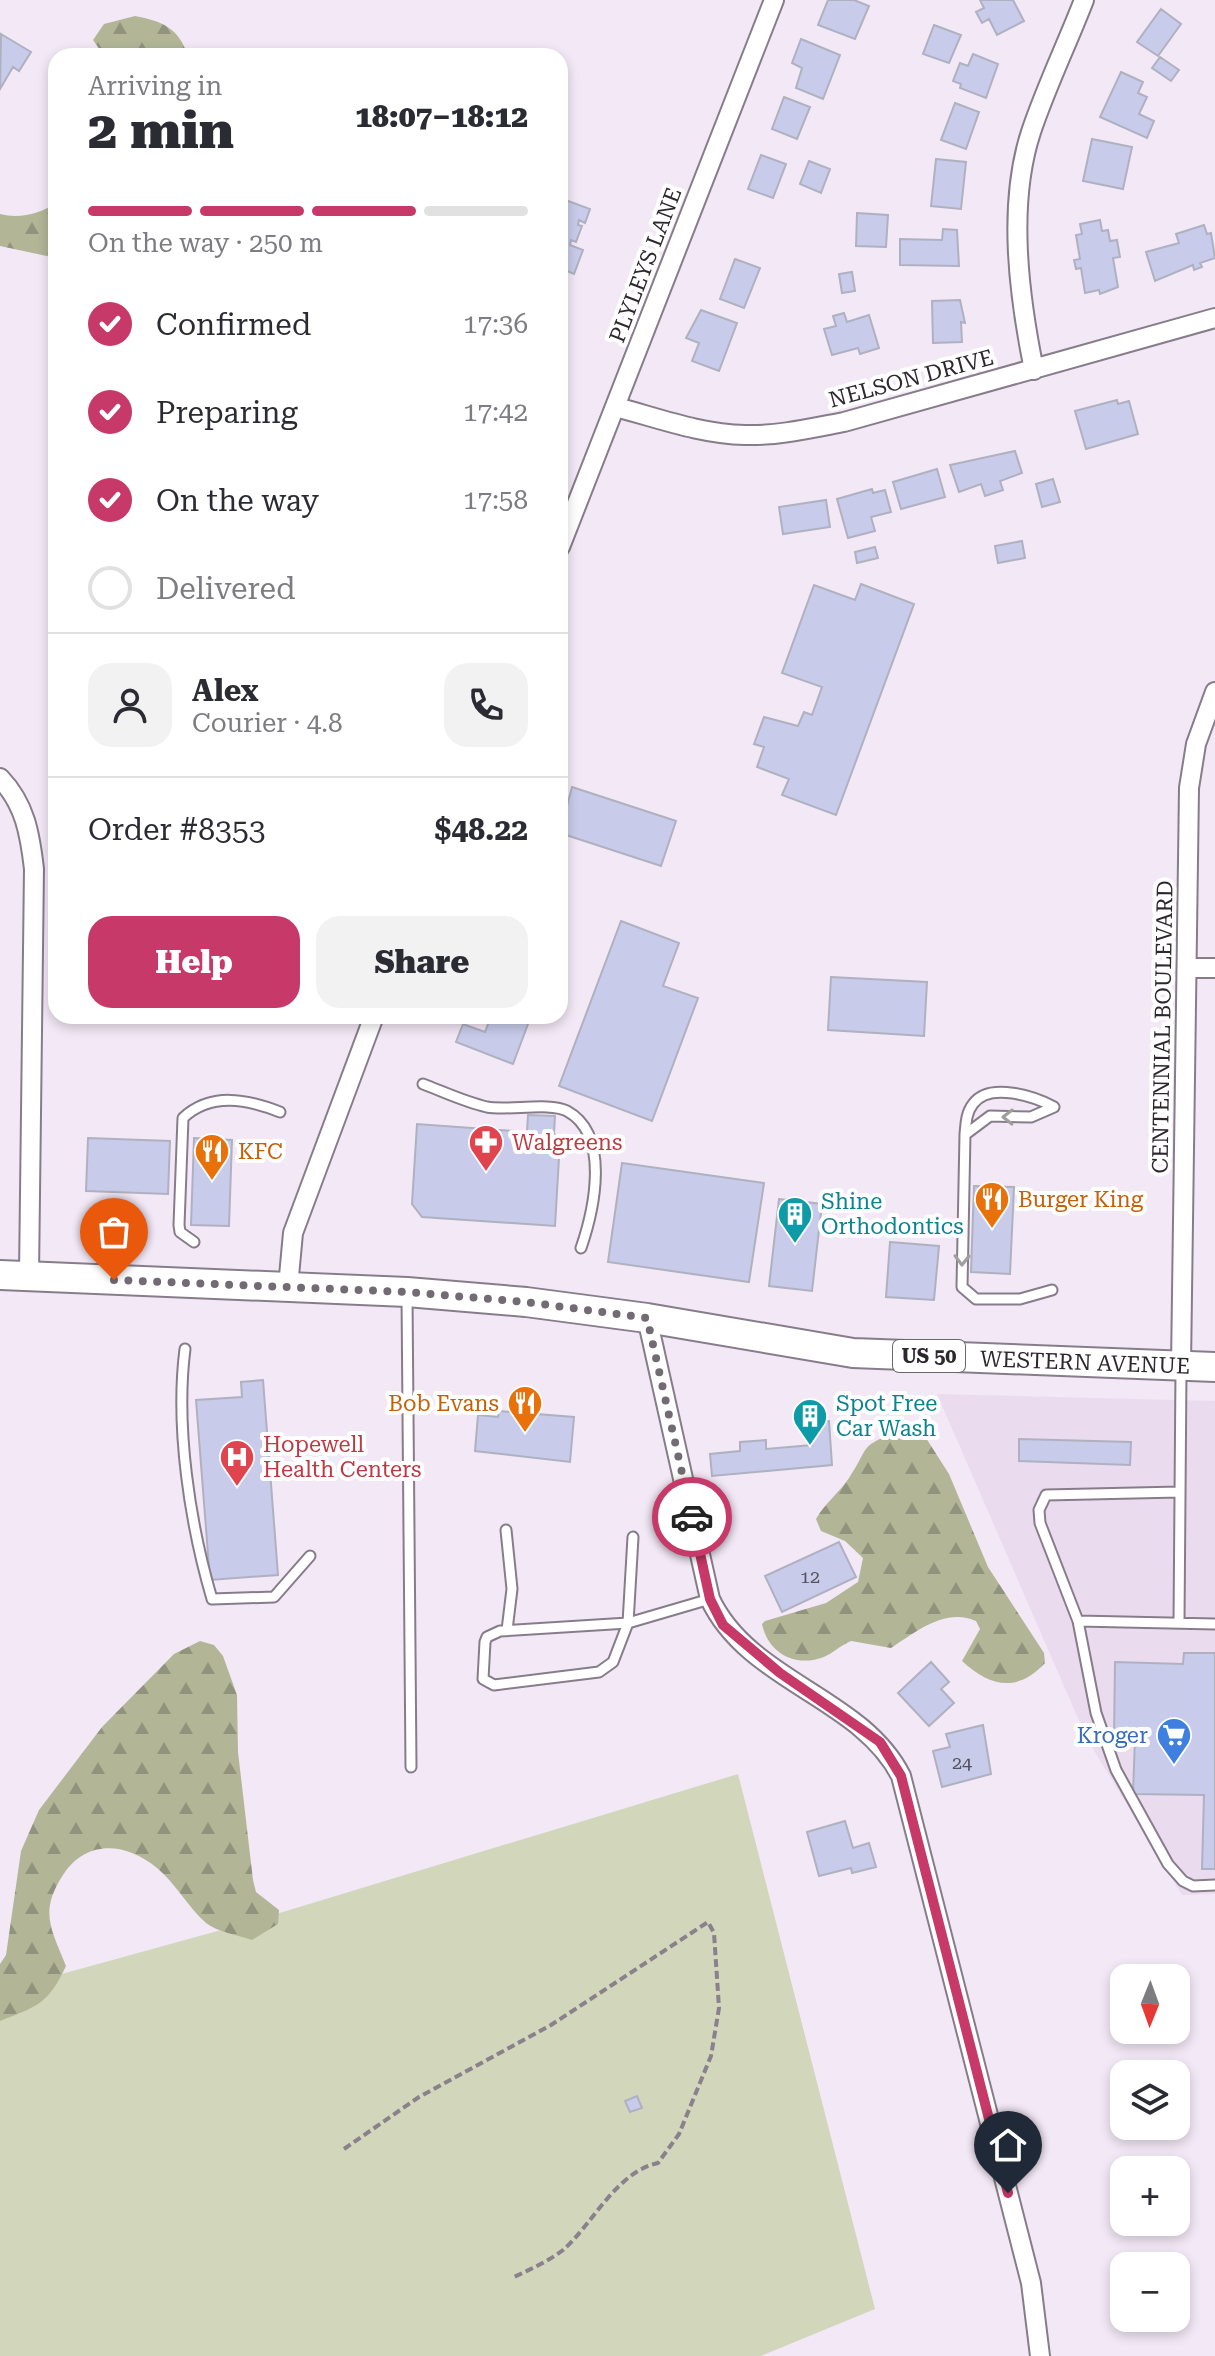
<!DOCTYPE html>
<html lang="en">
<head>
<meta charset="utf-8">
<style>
  body { margin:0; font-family:"Roboto Serif",serif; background:#f2f2f3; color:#2b2b33; height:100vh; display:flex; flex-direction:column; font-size:30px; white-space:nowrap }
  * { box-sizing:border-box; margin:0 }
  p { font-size:26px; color:#7c7c81 }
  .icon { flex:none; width:44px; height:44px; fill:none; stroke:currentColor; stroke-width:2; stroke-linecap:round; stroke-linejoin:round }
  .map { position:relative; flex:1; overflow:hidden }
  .details { position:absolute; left:48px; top:48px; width:520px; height:976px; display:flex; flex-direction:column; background:#fff; border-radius:24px; box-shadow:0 4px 12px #0003 }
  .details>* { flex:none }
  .needle { width:52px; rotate:181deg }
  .tools { position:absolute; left:1110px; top:1964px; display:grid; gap:16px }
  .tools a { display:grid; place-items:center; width:80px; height:80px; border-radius:16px; background:#fff; box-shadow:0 4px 12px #0003; font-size:40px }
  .pin { position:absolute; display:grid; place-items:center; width:68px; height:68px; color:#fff; margin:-82px -34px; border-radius:50% 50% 50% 0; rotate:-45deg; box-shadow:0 0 8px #0007 }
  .pin .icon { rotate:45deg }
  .courier { position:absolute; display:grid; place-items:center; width:80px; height:80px; margin:-40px; border:6px solid #c63968; border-radius:50%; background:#fff; color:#222; box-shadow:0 2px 10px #0007 }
  .overview em { font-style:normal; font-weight:800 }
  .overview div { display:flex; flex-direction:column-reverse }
  .overview { display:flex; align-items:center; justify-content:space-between; height:136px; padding:0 40px }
  h1 { font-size:52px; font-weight:800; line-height:60px }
  .bar { display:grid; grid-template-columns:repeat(4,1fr); gap:12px 8px; align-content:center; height:96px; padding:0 40px }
  .bar i { height:10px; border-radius:6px; background:#e1e1e2 }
  .bar .current { background:#c63968 }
  .bar p { grid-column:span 4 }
  .line { display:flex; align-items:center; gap:20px; padding:0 40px; border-top:2px solid #e1e1e2 }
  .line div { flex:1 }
  .round { display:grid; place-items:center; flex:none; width:84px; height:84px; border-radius:24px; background:#f2f2f3 }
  ol { padding:0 40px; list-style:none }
  li { display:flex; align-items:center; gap:24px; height:88px }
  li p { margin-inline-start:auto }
  li .icon { padding:8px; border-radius:50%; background:#c63968; color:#fff; stroke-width:4 }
  li:last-child { color:#7c7c81 }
  li i { width:44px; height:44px; border:4px solid #e1e1e2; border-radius:50% }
  .primary-button { display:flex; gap:16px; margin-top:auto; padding:16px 40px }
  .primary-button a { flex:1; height:92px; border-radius:24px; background:#c63968; color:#fff; font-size:32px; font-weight:800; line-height:92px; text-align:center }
  .primary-button a+a { background:#f2f2f3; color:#2b2b33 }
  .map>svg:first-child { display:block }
</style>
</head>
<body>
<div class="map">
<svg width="1215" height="2356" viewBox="0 0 1215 2356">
  <defs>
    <pattern id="forest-firs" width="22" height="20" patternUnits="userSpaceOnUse" patternTransform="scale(2)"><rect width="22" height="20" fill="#b2b697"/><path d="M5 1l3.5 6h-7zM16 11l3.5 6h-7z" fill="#91947c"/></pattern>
  </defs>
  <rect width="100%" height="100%" fill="#f3e8f6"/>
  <path fill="#ebdbef" d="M937 1394 1215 1401V1894L1182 1895 1087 1739Z"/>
  <path fill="#d2d6ba" d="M738 1774 875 2309 761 2356H0V1991L243 1924Z"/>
  <path fill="url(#forest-firs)" d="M135 16C162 21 179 28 188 56H104L93 40 104 24Z
    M56 203V258L0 246V214C20 219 39 214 56 203Z
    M898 1432 926 1438 949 1474 988 1567 1044 1653 1045 1663C1017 1693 990 1687 962 1661L980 1629 976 1621C946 1607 915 1632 891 1648L851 1641C841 1645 833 1653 824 1657 795 1668 768 1653 762 1624L765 1621 826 1603 858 1582 863 1558 845 1541 821 1531 816 1519C825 1503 839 1493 849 1478 870 1447 858 1446 898 1432Z
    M200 1641 214 1645 223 1656 237 1695 238 1752 253 1880 256 1892 279 1910 278 1924 252 1940C238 1935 217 1932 206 1923 188 1907 176 1884 157 1868 126 1842 86 1839 63 1875 39 1912 51 1928 66 1966 48 2004 38 2006 0 2021V1964L6 1955 21 1851 39 1810 102 1727 174 1654Z"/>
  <path fill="#c8cbea" stroke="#afb1c0" stroke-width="2" d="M828 0H854L869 6 855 39 818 25Z
    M980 0H1013L1024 21 997 35 989 19 982 23 976 12 984 8Z
    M1161 9 1181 24 1158 56 1137 42Z
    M934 25 961 35 949 63 923 54Z
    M1 34 31 52 19 71 13 67 0 89Z
    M801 39 840 55 823 99 796 88 802 68 792 63Z
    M973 54 998 64 986 98 960 88 961 84 953 81 960 63 968 66Z
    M1160 57 1179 70 1171 81 1152 68Z
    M1121 72 1143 82 1138 93 1147 97 1139 114 1154 121 1147 138 1100 117Z
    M784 97 810 107 797 139 772 129Z
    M955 103 979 112 966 149 941 140Z
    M1092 139 1132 147 1123 189 1083 181Z
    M761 155 786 164 773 198 748 189Z
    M936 159 966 162 961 209 931 206Z
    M809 161 830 169 821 193 800 184Z
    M560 198 590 209 585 223 579 220 578 225 582 226 576 242 571 240 570 245 583 250 574 274 560 268Z
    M857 213 888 215 886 247 856 246Z
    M1100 220 1102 231 1108 230 1110 241 1117 240 1120 257 1113 258 1118 287 1100 294 1099 290 1085 293 1081 268 1076 269 1074 260 1080 259 1076 235 1082 234 1080 224Z
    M1204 225 1207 234 1211 233 1215 258 1200 263 1202 267 1194 270 1193 265 1155 281 1146 252 1179 243 1176 234Z
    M943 229 957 230 959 266 900 265V239L942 240Z
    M735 259 760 268 744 308 720 299Z
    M852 272 855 291 842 293 839 274Z
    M960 300 965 323 961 322 962 342 933 343 932 301Z
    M701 310 737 323 719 371 692 361 699 343 686 338Z
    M844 313 847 322 869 315 879 348 860 354 858 348 832 355 824 329 836 326 833 316Z
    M1117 400 1118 404 1129 401 1138 434 1086 449 1075 411Z
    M1015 451 1022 473 1000 481 1003 490 985 496 981 484 959 492 950 465Z
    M937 469 945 497 901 509 893 482Z
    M1053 479 1060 502 1042 507 1036 484Z
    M872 489 873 493 885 490 891 512 871 517 875 531 848 538 837 499Z
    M826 500 830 527 783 534 779 507Z
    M1022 541 1025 558 998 563 995 546Z
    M875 547 878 558 857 563 855 552Z
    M861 584 914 604 836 815 782 795 789 779 757 767 764 747 754 744 764 717 798 726 804 712 812 715 822 687 782 673 814 585 855 600Z
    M572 787 676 821 661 866 560 833Z
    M621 921 679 943 663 986 698 998 652 1121 559 1086Z
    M831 977 927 982 924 1036 828 1030Z
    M491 1016H531L513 1064 456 1042 463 1024 485 1032Z
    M528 1115 555 1116 554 1133 560 1141 555 1226 422 1217 412 1204 417 1124 527 1132Z
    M88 1138 170 1141 168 1194 86 1191Z
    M194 1138 232 1140 229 1226 191 1225Z
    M622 1163 764 1183 749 1282 608 1262Z
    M974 1186 1014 1187 1010 1274 971 1272Z
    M779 1199 822 1204 812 1291 769 1286Z
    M890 1242 939 1246 934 1300 886 1297Z
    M263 1380 278 1575 210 1580 196 1400 242 1397 241 1382Z
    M499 1411 574 1417 570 1462 475 1451 478 1415 498 1417Z
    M829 1421 832 1465 712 1476 710 1454 740 1451V1442L766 1440V1449L812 1445 810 1423Z
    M1019 1439 1131 1442 1130 1465 1019 1461Z
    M839 1542 856 1577 782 1612 765 1576Z
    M1184 1653H1215V1869H1202L1204 1795 1133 1794 1135 1738 1114 1737 1115 1662 1183 1664Z
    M931 1662 949 1682 941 1689 954 1703 929 1726 898 1693Z
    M983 1725 991 1774 942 1787 933 1751 950 1747 946 1734Z
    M845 1821 853 1848 869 1843 876 1867 852 1873 851 1868 819 1876 807 1832Z
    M637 2096 642 2108 630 2112 625 2101Z"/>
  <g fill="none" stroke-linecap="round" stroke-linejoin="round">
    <g stroke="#877d8a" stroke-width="13">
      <path id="service" d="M423 1084C444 1092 465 1102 487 1107 508 1111 550 1102 567 1111 611 1135 594 1210 581 1248
        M966 1134 990 1116 1031 1117 1054 1107
        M194 1242 180 1232 179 1225 183 1118C211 1092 247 1099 280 1112
        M1052 1290 1020 1299H976L962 1287 965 1134C966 1124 966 1113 973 1104 989 1081 1036 1097 1054 1107
        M407 1296 411 1767
        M185 1349C175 1427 190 1524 212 1599L274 1597 310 1556
        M1179 1492 1046 1495 1039 1510 1040 1523 1078 1621 1096 1713 1116 1770 1168 1864 1183 1881 1193 1886 1215 1885
        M506 1530 512 1589 507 1630
        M633 1537 628 1623 500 1631 487 1637 485 1642 483 1679 494 1685 599 1672 613 1662 628 1623 710 1599
        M1078 1621 1215 1624
        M1179 1623 1181 1370"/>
    </g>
    <g stroke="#877d8a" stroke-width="22">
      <path id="minor" d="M1034 370C1019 296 1007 205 1031 132 1046 87 1067 44 1084 0
        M616 407C658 418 700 434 745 435 778 436 812 428 844 422L1215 318
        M560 547 774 0
        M0 778C25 804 30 834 34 869L29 1276
        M1187 968H1215
        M288 1287 293 1233 374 1016
        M647 1318 710 1599C749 1682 861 1697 901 1776L1031 2283 1040 2356
        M1181 1366 1189 788 1196 744 1215 692"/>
    </g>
    <g stroke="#877d8a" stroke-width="32">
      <path id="primary" d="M0 1275 407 1292 526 1302 647 1318 853 1353 1215 1367"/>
    </g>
    <path stroke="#89818b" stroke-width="4" stroke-dasharray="8 4" stroke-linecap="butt" d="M344 2149 419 2097 551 2025 708 1922 714 1933 719 2008 711 2056 679 2134 658 2163C616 2172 593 2224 563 2250 549 2261 531 2269 514 2277"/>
    <use href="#service" stroke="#fff" stroke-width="9"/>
    <use href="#minor" stroke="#fff" stroke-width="18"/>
    <use href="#primary" stroke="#fff" stroke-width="28"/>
  </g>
  <defs><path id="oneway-chevron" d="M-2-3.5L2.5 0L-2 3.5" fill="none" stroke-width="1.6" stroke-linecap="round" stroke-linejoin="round" transform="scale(2)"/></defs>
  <g stroke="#a09ea0">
    <use href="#oneway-chevron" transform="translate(1008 1117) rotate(-179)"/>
    <use href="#oneway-chevron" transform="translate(962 1260) rotate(91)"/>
  </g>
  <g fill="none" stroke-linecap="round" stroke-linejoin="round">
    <path stroke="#726b73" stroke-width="8" stroke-dasharray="0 14.4" d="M114 1280 407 1292 526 1302 647 1318 692 1517"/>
    <path stroke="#c63968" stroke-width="10" d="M692 1517 710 1599 723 1625 780 1673 880 1742 901 1776 1008 2193"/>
  </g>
  <defs>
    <g id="pharmacy-pin" transform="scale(1.8)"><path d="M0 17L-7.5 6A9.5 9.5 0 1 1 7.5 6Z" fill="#e0444e" stroke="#fff"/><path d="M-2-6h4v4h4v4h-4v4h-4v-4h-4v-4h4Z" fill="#fff"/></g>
    <g id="restaurant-pin" transform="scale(1.8)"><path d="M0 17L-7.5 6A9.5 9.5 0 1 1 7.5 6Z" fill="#e8710a" stroke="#fff"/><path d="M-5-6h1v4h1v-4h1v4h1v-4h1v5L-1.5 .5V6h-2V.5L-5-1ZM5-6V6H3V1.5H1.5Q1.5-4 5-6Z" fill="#fff"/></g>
    <g id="building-pin" transform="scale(1.8)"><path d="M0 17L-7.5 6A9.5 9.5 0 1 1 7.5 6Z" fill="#0f9aa8" stroke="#fff"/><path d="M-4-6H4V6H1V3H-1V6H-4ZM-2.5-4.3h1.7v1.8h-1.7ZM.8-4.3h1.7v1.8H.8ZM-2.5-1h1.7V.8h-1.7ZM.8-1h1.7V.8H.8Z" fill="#fff"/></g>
    <g id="hospital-pin" transform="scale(1.8)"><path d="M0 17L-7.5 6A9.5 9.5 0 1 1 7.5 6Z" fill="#e0444e" stroke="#fff"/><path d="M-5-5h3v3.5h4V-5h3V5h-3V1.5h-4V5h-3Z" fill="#fff"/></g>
    <g id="supermarket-pin" transform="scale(1.8)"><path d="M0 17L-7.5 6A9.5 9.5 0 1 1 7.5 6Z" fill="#3f7fe0" stroke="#fff"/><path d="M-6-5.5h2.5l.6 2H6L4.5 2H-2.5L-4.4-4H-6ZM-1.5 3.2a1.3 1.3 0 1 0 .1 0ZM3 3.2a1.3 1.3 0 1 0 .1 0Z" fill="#fff"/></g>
  </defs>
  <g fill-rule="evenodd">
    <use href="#pharmacy-pin" x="486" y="1142"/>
    <use href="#restaurant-pin" x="212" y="1151"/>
    <use href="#restaurant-pin" x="992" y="1199"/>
    <use href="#building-pin" x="795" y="1214"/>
    <use href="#restaurant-pin" x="525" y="1403"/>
    <use href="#building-pin" x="810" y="1416"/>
    <use href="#hospital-pin" x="237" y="1457"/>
    <use href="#supermarket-pin" x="1174" y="1735"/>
  </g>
  <g text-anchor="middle" stroke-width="8" stroke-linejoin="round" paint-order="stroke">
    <g font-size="18" fill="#53515c">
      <text x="810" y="1583">12</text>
      <text x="962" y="1769">24</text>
    </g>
    <rect fill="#fff" stroke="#6b686c" stroke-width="2" x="893" y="1340" width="72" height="32" rx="6"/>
    <g font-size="20" font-weight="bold" fill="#2c282d">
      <text x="929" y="1363">US 50</text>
    </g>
    <g font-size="22" fill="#2c282d" stroke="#fff">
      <text transform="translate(645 265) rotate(-69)" y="8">PLYLEYS LANE</text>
      <text transform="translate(911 378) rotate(-15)" y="8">NELSON DRIVE</text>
      <text transform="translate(1162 1027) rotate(-89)" y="8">CENTENNIAL BOULEVARD</text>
      <text transform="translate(1085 1362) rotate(2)" y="8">WESTERN AVENUE</text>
    </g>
    <g font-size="22" fill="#be3a42" stroke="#fff" text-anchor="start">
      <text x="512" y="1150">Walgreens</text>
      <text x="263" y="1452">Hopewell<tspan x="263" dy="25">Health Centers</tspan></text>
    </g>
    <g font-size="22" fill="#c56008" stroke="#fff" text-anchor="start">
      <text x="238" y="1159">KFC</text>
      <text x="1018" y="1207">Burger King</text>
      <text x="499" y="1411" text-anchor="end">Bob Evans</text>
    </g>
    <g font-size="22" fill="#0d838f" stroke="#fff" text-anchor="start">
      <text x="821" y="1209">Shine<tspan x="821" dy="25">Orthodontics</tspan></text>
      <text x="836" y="1411">Spot Free<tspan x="836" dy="25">Car Wash</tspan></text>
    </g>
    <g font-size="22" fill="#366cbe" stroke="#fff" text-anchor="end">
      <text x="1148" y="1743">Kroger</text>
    </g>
  </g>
</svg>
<div class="tools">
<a><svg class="needle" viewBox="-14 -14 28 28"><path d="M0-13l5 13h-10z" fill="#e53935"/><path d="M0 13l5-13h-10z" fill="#7c7c81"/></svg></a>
<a><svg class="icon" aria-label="layers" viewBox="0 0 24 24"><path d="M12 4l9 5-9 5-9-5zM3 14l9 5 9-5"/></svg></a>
<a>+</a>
<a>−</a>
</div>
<div class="pin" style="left:114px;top:1280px;background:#ea580c"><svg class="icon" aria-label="bag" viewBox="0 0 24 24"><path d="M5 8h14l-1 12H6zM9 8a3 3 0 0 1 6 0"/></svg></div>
<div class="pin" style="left:1008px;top:2193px;background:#1f2937"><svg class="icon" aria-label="home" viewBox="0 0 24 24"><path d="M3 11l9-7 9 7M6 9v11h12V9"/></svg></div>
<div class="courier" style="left:692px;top:1517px"><svg class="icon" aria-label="car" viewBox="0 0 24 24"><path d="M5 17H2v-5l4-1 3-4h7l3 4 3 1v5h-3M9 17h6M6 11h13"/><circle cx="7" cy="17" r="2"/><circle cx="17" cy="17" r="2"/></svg></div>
<section class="details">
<div class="overview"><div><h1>2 min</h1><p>Arriving in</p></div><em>18:07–18:12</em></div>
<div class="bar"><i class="current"></i><i class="current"></i><i class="current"></i><i></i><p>On the way · 250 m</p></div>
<ol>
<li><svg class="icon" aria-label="check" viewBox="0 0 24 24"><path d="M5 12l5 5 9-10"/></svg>Confirmed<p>17:36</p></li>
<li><svg class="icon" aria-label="check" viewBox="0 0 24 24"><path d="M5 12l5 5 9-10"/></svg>Preparing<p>17:42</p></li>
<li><svg class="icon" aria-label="check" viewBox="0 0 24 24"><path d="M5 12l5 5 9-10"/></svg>On the way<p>17:58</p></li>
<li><i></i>Delivered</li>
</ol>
<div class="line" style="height:144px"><a class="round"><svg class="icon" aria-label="person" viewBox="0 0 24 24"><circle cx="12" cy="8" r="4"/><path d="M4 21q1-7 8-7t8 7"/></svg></a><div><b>Alex</b><p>Courier · 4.8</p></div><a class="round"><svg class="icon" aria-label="phone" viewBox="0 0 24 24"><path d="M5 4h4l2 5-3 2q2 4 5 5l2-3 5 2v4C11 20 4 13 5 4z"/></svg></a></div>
<div class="line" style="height:104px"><div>Order #8353</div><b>$48.22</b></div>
<div class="primary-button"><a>Help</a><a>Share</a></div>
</section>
</div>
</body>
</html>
